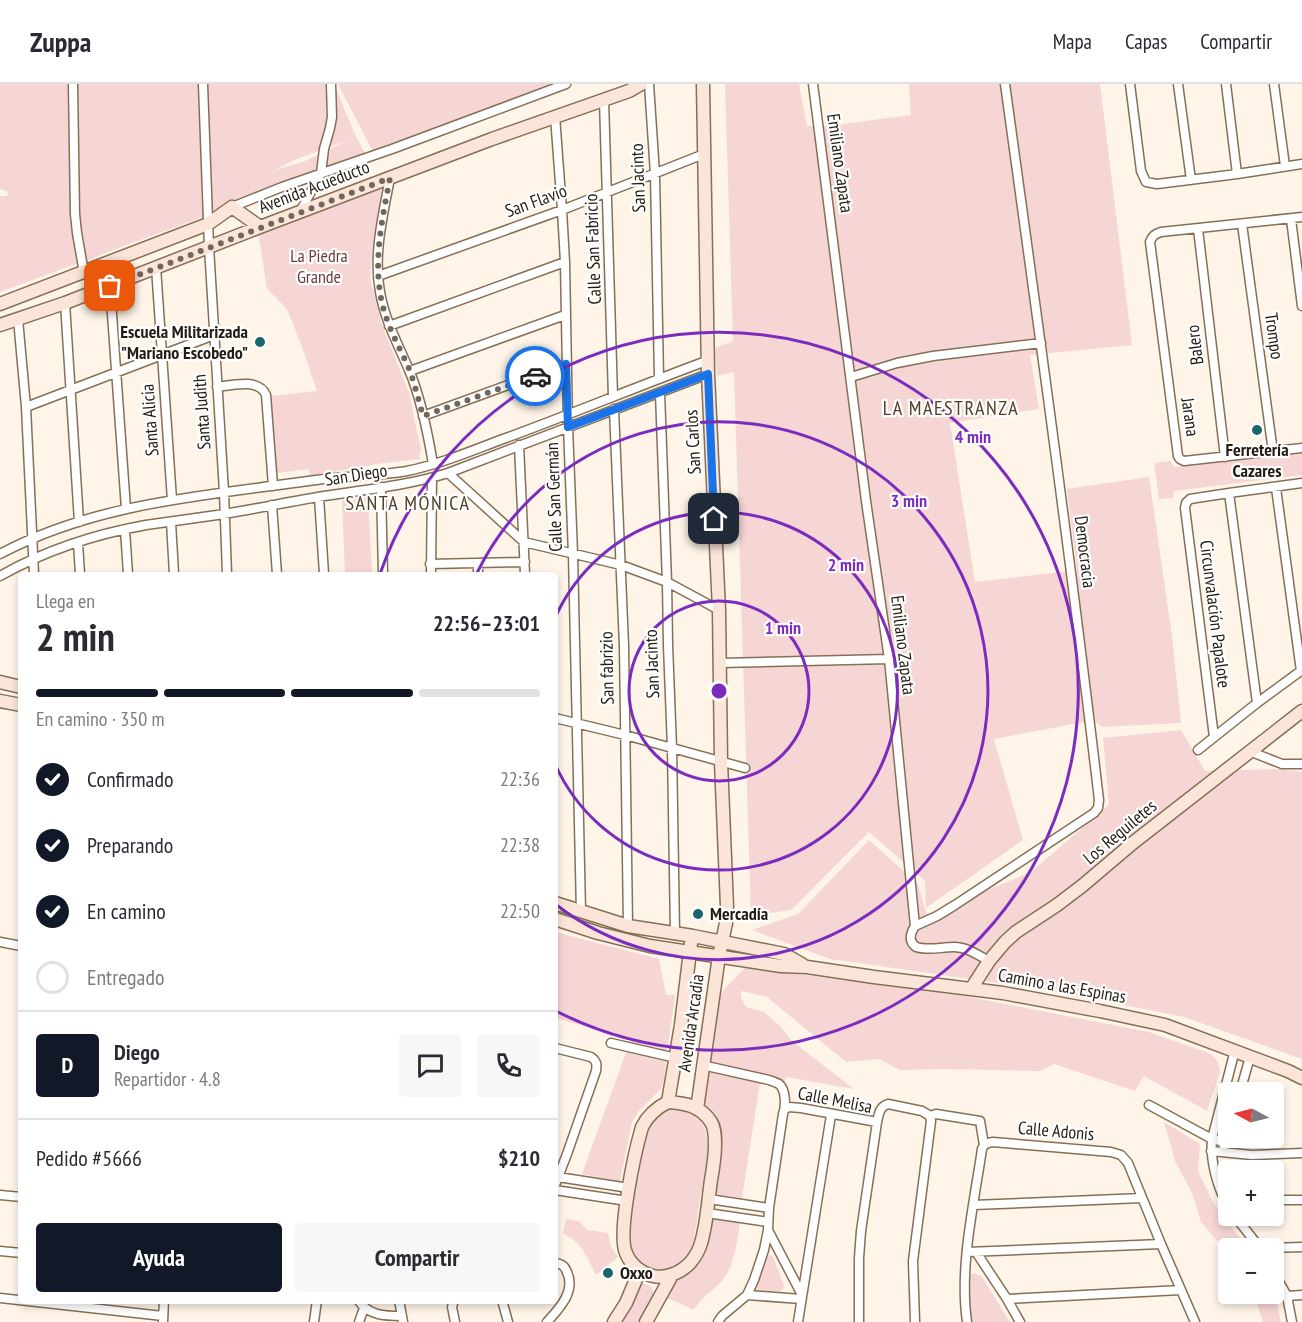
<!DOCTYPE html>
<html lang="es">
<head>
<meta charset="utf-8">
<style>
  body { margin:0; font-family:"PT Sans Narrow",sans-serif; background:#f7f7f7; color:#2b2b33; height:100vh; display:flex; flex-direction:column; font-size:22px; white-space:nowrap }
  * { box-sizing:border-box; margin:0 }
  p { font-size:20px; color:#7c7c81 }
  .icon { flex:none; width:33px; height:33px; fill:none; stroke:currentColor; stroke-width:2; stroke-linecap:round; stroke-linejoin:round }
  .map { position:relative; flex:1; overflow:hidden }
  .drawer { position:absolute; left:18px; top:488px; width:540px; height:732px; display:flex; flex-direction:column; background:#fff; border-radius:6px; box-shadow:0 3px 9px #0003 }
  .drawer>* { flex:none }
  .needle { width:39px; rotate:277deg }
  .buttons { position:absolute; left:1218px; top:998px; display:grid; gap:12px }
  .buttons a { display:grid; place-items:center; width:66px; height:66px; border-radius:6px; background:#fff; box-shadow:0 3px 9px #0003; font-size:30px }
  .pin { position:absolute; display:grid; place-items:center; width:51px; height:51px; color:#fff; margin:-26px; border-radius:12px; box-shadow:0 3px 9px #0006 }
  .courier { position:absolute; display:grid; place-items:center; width:60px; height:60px; margin:-30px; border:4px solid #1a73e8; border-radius:50%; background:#fff; color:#222; box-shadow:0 2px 8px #0007 }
  .overview em { font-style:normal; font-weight:700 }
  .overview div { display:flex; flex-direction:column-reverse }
  .overview { display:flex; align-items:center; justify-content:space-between; height:102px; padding:0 18px }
  h1 { font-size:39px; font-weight:700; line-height:45px }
  .bar { display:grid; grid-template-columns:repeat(4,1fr); gap:9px 6px; align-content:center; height:72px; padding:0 18px }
  .bar i { height:8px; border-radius:4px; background:#e1e1e2 }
  .bar .current { background:#111827 }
  .bar p { grid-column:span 4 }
  .line { display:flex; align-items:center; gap:15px; padding:0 18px; border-top:2px solid #e1e1e2 }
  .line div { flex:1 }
  .round { display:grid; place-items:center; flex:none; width:63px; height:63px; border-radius:6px; background:#f7f7f7 }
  ol { padding:0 18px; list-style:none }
  li { display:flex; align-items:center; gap:18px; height:66px }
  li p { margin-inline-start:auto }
  li .icon { padding:6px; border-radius:50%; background:#111827; color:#fff; stroke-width:4 }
  li:last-child { color:#7c7c81 }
  li i { width:33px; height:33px; border:3px solid #e1e1e2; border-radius:50% }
  .primary-button { display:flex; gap:12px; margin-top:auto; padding:12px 18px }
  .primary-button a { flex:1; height:69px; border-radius:6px; background:#111827; color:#fff; font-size:24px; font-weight:700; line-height:69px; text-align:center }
  .primary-button a+a { background:#f7f7f7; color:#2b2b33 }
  header { display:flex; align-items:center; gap:36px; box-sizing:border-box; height:84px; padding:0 30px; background:#fff; border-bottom:2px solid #e1e1e2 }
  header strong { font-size:28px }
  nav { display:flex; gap:33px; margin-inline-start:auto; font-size:21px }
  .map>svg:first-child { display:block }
</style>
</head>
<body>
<header>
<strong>Zuppa</strong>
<nav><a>Mapa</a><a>Capas</a><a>Compartir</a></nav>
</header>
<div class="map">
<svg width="1302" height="1238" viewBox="0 0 1302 1238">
  <rect width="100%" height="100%" fill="#fef4e8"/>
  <path fill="#f5d6d5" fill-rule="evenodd" d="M0 0H334L356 53 367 72 0 208V112H8L7 107 0 105ZM348 56 303 78 275 86 294 76Z
    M338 0H551L373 68Z
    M725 0H799L807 42H829L911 31 909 0H1100L1132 261 1030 271 1039 325 950 339 975 498 1077 486 1067 405 1149 393 1172 552 1181 639 1102 643 1096 638 1073 640 994 655 1023 756 926 824 925 797 869 748 791 826 751 832 734 288 717 292 715 264 733 257Z
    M379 104 382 106 373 159 370 194 382 241 410 311 416 344 421 364 419 375 377 380 310 392 309 385 277 389 271 312 317 307 302 263 287 225 267 205 258 147Z
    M1302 369V391L1174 407 1173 414 1159 415 1154 379 1170 377 1174 383Z
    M368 413 372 490H345L342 416Z
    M1181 646 1205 687 1281 685 1302 688V975L1184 933 1048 906 830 875 752 846 798 830 869 756 918 800 927 831 1031 788 1109 721 1103 654Z
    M555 848 659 875 666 911H675L663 1000 660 1006 638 1028 632 1038 620 1098 582 1090 631 955 555 934Z
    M746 883 964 912 1149 948 1211 970 1218 978 1220 988 1207 1027 1144 992 1135 1007 1054 980 1040 987 943 985 900 986 879 975 846 978 767 913 741 907V913L746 923 764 928 780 942 792 957 854 1005 786 993 784 1001 760 999 742 1114 713 1110 718 1040 702 1016 718 916 725 904Z
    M671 1024C720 1026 707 1072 702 1105 699 1123 696 1142 693 1160 688 1173 677 1184 663 1185 643 1187 627 1170 627 1152 626 1142 630 1130 631 1120 635 1095 639 1071 643 1047 648 1037 660 1027 671 1024Z
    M1164 1038 1200 1060 1198 1087 1213 1118 1238 1152 1260 1164H1228V1170L1201 1138 1192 1109 1175 1077Z
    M566 1135 579 1137 587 1146 608 1149 611 1163 618 1173 596 1191C588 1175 581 1156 563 1150Z
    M709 1135 740 1138C737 1158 735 1182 721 1198 712 1208 700 1214 694 1226L665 1213 671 1201 679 1193Z
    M766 1171H771L773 1173 784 1201 783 1205 781 1207 757 1208 755 1207 754 1203Z
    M975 1189 982 1193 1010 1238H969L968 1192Z
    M641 1200C649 1200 654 1202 653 1211L638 1238H620Z
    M1253 1209H1272L1276 1216 1281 1238H1263Z"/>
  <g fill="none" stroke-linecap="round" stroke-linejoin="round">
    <g stroke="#857055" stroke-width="11">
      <path id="street" d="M73 0 75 130 77 149 84 189
        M203 0 209 163 224 408 227 490
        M649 0 655 90 659 294
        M813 0 866 417 889 575 915 842
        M1130 0 1141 87 1146 98 1157 100 1237 90 1302 80
        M1178 0 1191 96
        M1226 0 1237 90
        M1274 0 1285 82
        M604 16 613 313
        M555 32 562 126 565 178 568 343 573 470 581 828
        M390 94C383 131 373 171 380 208 385 237 398 260 409 286 421 314 428 350 433 380
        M232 123 282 103 392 65 566 0
        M300 128 321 89 324 65 330 44 332 33 331 0
        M1302 133 1161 148C1155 150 1152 152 1150 158L1178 372 1180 375 1184 377 1302 364
        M1291 135 1302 222
        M1242 140 1273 368
        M1198 145 1225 373
        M156 183 172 416
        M378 192 562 126 704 70
        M110 202 126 425
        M65 219 79 438
        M18 235 26 323 34 490
        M389 242 565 178
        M410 287 565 231
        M851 293 897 279 933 272 1041 259
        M217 303C232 301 259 294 266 311L273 402
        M660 309 667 498 668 561 672 664 675 849
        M26 323 214 251
        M614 325 624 562 628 842
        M423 332 566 280
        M519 361 525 490
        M448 389 524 458 621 481 667 498 719 526
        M381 403 383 490
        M1276 404 1301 587
        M1229 409 1257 619
        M319 413 324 490
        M272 421 277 490
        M171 438 174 490
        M125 446 128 490
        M78 459 80 490
        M0 470C84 425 179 414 271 402 286 400 301 398 316 396 346 392 377 392 407 387 441 380 473 366 506 354 574 329 641 301 709 276
        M478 479V490
        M430 480 525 478
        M431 490 432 394
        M0 492C44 467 96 450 146 441 167 438 189 435 210 432 246 427 282 419 318 413 362 406 406 402 448 389L708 290
        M720 579 889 575
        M555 634 625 651 745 684
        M1214 653 1185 424 1186 419 1190 415 1229 409 1302 399
        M1198 666 1257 619 1302 586
        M1249 667 1282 680H1302
        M915 842 937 832 955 821 1094 729 1098 724 1099 716C1071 477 1038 239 1005 0
        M915 842C910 850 908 857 916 863 928 867 941 863 954 863 967 863 978 871 989 877
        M0 858 21 862
        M611 959 676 974
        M555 964 591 973C597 977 597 981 596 987L567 1070 555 1101
        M702 981 769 996C772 997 777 999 779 1000 786 1006 786 1022 783 1030L769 1124 768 1146 764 1166 754 1196 747 1211 722 1232 718 1238
        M1240 1008 1250 973
        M1149 1021 1212 1055 1225 1058
        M785 1025 789 1023 801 1024 877 1038
        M930 1032 936 1030 980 1037 984 1061 982 1065C974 1120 959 1183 967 1238
        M984 1061 988 1059 993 1058 1111 1068 1121 1071 1128 1079 1161 1160 1195 1238
        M1224 1063 1228 1046
        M1211 1067 1252 1071 1302 1069
        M558 1093 629 1104
        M555 1106 627 1117
        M0 1111 21 1113
        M709 1115 769 1124
        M1274 1116H1302
        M973 1121 1142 1114
        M1228 1122C1217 1103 1210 1076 1212 1055L1235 966
        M707 1129 768 1138
        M1234 1131 1260 1164
        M768 1146 802 1211
        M1267 1164 1302 1163
        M0 1167 21 1169
        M967 1168 1161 1160
        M976 1168 1007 1215 1020 1238
        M1274 1189 1287 1212 1292 1238
        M747 1211 801 1215
        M1287 1212 1302 1211
        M0 1214 163 1232
        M1007 1215 1181 1206
        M358 1216C369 1232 385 1232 402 1232
        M399 1216 403 1238
        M454 1216 452 1223 455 1238
        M502 1216 508 1238
        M163 1238 164 1216
        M314 1238 317 1216
        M359 1238 364 1224
        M547 1238C560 1224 577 1206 566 1186 564 1181 561 1180 555 1179
        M798 1238 831 1031
        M859 1238V1174L861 1147 877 1038C879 1030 879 1023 888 1020L922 1027 930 1032 931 1037 913 1177 915 1238"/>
    </g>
    <g stroke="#857055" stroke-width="15">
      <path id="secondary" d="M0 220 208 140 232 123 260 143
        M0 241 65 219 260 143 492 55 629 7 641 0
        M0 598 21 603
        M0 617 21 621
        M555 819 628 842 693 852 784 870 803 881
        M555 835 598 849 650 862 781 882 807 883 874 893 1003 909 1100 927 1165 941 1288 987 1302 994
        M971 905 989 877 1005 858 1016 848 1057 821 1082 802 1134 758 1302 627
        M668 1018C685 1019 701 1022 711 1038 715 1044 715 1053 715 1060 715 1072 713 1085 711 1096 708 1117 707 1139 701 1159 699 1167 695 1173 690 1179 680 1189 666 1195 653 1192 641 1189 630 1180 626 1169 617 1149 635 1067 642 1043 648 1031 656 1024 668 1018Z
        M668 1018 681 941 691 859
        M697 1025 719 872 726 839 727 822 721 678 719 526 708 290 703 0
        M614 1238 626 1219 640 1186
        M646 1238 672 1191"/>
    </g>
    <use href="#street" stroke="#fff" stroke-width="8"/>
    <use href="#secondary" stroke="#fbe5d9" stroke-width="12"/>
  </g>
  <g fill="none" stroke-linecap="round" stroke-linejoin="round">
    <path stroke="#70685c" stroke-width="6" stroke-dasharray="0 10.8" d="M110 202 390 94C382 136 372 180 383 223 389 246 401 266 410 287 415 302 419 317 423 332L535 292"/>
    <path stroke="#1a73e8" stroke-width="8" d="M535 292 566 280 568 343 708 290 714 435"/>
  </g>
  <g fill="none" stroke="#7b2cbf" stroke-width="3">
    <circle cx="719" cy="607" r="90"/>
    <path d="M555 534A179 179 0 1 1 555 680"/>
    <path d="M477 489A269 269 0 1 1 555 820"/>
    <path d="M380 490A359 359 0 1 1 556 927"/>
  </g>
  <g fill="#19666f" stroke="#fff" stroke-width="2">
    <circle cx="260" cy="258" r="6"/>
    <circle cx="1257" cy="346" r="6"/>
    <circle cx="698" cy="830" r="6"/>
    <circle cx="608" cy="1189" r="6"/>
  </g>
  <g text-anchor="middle" stroke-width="4.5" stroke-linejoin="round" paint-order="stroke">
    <g font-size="18" fill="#241c11" stroke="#fff">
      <text transform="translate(840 79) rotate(82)" y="6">Emiliano Zapata</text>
      <text transform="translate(638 94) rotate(-92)" y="6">San Jacinto</text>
      <text transform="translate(314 103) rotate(-21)" y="6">Avenida Acueducto</text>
      <text transform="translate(536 117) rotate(-20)" y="6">San Flavio</text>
      <text transform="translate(593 165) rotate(-92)" y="6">Calle San Fabricio</text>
      <text transform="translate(1274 252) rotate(82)" y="6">Trompo</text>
      <text transform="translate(1195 261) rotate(-97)" y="6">Balero</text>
      <text transform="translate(202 328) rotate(-94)" y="6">Santa Judith</text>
      <text transform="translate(1190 333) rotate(82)" y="6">Jarana</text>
      <text transform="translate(150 336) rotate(-94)" y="6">Santa Alicia</text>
      <text transform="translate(693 358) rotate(-93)" y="6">San Carlos</text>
      <text transform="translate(356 391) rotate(-9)" y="6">San Diego</text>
      <text transform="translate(554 413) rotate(-92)" y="6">Calle San Germán</text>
      <text transform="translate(1085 468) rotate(83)" y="6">Democracia</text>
      <text transform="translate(1215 530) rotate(83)" y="6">Circunvalación Papalote</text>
      <text transform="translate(903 561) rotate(83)" y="6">Emiliano Zapata</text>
      <text transform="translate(652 580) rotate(-92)" y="6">San Jacinto</text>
      <text transform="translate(607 584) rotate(-91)" y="6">San fabrizio</text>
      <text transform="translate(1120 748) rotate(-40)" y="6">Los Reguiletes</text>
      <text transform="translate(1062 902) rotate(10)" y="6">Camino a las Espinas</text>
      <text transform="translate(691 939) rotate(-82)" y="6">Avenida Arcadia</text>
      <text transform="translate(835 1016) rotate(11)" y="6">Calle Melisa</text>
      <text transform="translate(1056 1047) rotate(5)" y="6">Calle Adonis</text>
    </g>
    <g font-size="18" fill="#6f3939" stroke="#fff">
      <text x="319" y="178">La Piedra<tspan x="319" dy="21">Grande</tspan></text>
    </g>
    <g font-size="18" font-weight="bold" fill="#241c11" stroke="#fff" text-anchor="start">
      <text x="248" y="254" text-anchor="end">Escuela Militarizada<tspan x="248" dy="21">"Mariano Escobedo"</tspan></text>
      <text x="1257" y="372" text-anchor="middle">Ferretería<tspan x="1257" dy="21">Cazares</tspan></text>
      <text x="710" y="836">Mercadía</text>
      <text x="620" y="1195">Oxxo</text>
    </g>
    <g font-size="20" letter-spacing="1.5" fill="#523f26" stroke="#fff">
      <text x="951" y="331">LA MAESTRANZA</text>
      <text x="408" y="426">SANTA MÓNICA</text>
    </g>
  </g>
  <circle cx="719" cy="607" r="9" fill="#7b2cbf" stroke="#fff" stroke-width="3"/>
  <g font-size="18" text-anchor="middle" font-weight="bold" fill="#7b2cbf" stroke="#fff" stroke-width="4.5" stroke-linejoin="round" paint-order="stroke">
    <text x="973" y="359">4 min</text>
    <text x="909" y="423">3 min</text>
    <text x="846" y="487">2 min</text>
    <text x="783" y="550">1 min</text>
  </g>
</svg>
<div class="buttons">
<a><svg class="needle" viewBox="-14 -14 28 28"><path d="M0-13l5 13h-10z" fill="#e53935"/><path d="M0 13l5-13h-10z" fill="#7c7c81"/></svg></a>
<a>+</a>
<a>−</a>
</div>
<div class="pin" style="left:110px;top:202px;background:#ea580c"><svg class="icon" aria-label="bag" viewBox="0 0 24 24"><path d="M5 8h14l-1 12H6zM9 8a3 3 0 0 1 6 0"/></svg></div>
<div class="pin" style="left:714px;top:435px;background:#1f2937"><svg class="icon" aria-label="home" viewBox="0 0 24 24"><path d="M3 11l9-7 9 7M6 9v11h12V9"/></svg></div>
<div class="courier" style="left:535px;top:292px"><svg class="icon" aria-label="car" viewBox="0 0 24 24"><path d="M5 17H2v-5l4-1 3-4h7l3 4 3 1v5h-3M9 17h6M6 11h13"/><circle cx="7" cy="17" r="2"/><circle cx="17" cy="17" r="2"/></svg></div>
<section class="drawer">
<div class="overview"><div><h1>2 min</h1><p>Llega en</p></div><em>22:56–23:01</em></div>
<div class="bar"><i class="current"></i><i class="current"></i><i class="current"></i><i></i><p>En camino · 350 m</p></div>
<ol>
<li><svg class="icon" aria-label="check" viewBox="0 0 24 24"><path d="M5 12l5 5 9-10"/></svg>Confirmado<p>22:36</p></li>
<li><svg class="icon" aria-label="check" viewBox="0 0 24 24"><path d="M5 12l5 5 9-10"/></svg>Preparando<p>22:38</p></li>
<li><svg class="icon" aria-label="check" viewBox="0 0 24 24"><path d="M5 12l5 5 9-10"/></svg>En camino<p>22:50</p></li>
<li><i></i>Entregado</li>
</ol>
<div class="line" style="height:108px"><b class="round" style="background:#111827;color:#fff">D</b><div><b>Diego</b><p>Repartidor · 4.8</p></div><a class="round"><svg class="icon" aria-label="chat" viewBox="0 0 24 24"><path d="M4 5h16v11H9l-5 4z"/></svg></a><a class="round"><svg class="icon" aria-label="phone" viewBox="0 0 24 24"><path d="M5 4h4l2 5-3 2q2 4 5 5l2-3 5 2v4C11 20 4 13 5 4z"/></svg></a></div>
<div class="line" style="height:78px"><div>Pedido #5666</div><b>$210</b></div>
<div class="primary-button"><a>Ayuda</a><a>Compartir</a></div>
</section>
</div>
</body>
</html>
